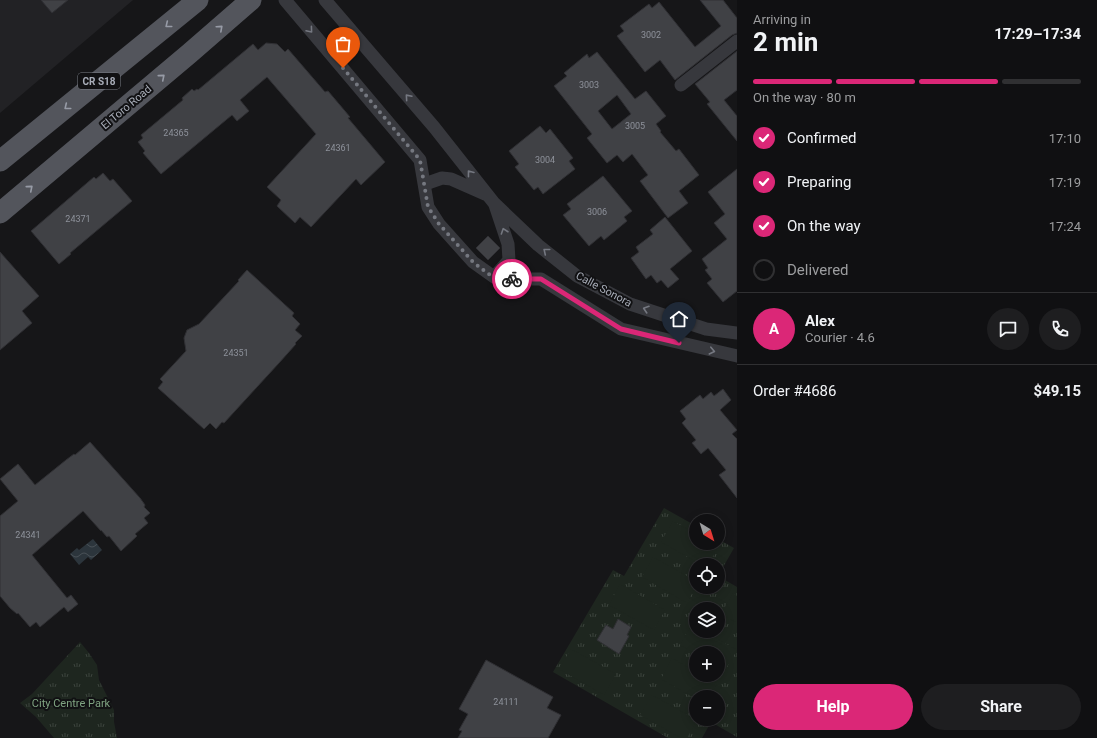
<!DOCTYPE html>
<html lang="en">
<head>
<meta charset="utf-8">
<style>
  body { margin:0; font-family:Roboto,sans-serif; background:#1e1e20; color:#f1f3f6; height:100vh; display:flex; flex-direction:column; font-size:15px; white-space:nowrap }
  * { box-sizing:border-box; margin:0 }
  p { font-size:13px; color:#9c9d9f }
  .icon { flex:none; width:22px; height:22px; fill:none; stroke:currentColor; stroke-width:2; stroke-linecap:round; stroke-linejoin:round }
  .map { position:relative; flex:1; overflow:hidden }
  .panel { display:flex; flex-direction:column; background:#101012; width:360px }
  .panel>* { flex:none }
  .needle { width:26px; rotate:142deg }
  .controls { position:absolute; left:689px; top:514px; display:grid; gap:8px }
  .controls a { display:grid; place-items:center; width:36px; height:36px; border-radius:50%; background:#101012; box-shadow:0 2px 10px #0003,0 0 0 1px #303032; font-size:20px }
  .pin { position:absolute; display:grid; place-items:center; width:34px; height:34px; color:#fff; margin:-41px -17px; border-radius:50% 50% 50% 0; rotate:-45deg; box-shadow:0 0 4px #0007 }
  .pin .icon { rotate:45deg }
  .courier { position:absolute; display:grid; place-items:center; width:40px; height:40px; margin:-20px; border:3px solid #db2777; border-radius:50%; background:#fff; color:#222; box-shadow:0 1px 5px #0007 }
  .summary em { font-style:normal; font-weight:700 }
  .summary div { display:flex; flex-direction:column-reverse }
  .summary { display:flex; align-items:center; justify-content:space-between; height:68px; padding:0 16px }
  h1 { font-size:26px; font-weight:700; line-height:30px }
  .bar { display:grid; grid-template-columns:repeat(4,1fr); gap:6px 4px; align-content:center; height:48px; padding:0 16px }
  .bar i { height:5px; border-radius:3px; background:#303032 }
  .bar .on { background:#db2777 }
  .bar p { grid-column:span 4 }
  .line { display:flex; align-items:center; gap:10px; padding:0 16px; border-top:1px solid #303032 }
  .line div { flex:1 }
  .round { display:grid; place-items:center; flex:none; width:42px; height:42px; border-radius:21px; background:#1e1e20 }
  ol { padding:0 16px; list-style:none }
  li { display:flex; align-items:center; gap:12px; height:44px }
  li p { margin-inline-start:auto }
  li .icon { padding:4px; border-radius:50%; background:#db2777; color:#fff; stroke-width:4 }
  li:last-child { color:#9c9d9f }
  li i { width:22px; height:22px; border:2px solid #303032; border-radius:50% }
  .cta { display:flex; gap:8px; margin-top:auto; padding:8px 16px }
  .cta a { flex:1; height:46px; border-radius:24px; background:#db2777; color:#fff; font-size:16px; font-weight:700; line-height:46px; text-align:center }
  .cta a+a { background:#1e1e20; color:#f1f3f6 }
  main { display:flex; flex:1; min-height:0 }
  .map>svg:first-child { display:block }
</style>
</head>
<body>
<main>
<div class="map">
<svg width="737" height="738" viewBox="0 0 737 738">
  <defs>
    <pattern id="park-tufts" width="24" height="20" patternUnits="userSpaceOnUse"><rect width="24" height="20" fill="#1e261f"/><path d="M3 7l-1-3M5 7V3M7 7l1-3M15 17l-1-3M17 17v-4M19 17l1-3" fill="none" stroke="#3c433d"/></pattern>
    <pattern id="water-waves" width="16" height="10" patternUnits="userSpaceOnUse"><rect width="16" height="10" fill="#2c353c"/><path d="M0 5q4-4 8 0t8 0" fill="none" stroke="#485056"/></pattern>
  </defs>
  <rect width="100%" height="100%" fill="#161618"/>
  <path fill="#222225" d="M0 0H133L0 113Z"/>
  <path fill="url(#park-tufts)" fill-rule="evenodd" d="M664 508 696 526V543H718V539L734 548 718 576 737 587V737L711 722 702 738H668L553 672 613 570 624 576ZM696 565H718V587H696ZM696 609H718V631H696ZM696 653H718V675H696ZM696 697H718V719H696Z
    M80 642 89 653 97 665 99 680 114 710V722L117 738H54L36 717 20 703 32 694Z"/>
  <path fill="#1e261f" d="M673 521 696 534V543H711L718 547 708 565H702L661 542Z
    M653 557 696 581V586L687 603 642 577Z
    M620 584 665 610 654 630 609 605Z
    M733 593 737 596V623L721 614Z
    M692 624 696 627V631H704L737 650 725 670 718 666V653L696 654 680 645Z
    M571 649 616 674 604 695 559 669Z
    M672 658 696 672V675H702L717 684 710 697H696V699L661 679Z
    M652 695 697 720 687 738H681L640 715Z"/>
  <path fill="url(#water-waves)" d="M93 539 102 550 91 560 88 557 79 565 70 554 77 548 79 550Z"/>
  <path fill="#404145" stroke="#303034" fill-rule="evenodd" d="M41 0H68L52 13Z
    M700 0H723L737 18V33L732 35 675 80 660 60 645 72 617 36 624 31 620 26 649 4 652 8 659 2 695 47 721 26Z
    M266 43 277 44 285 52 288 49 325 92 328 91 350 117 348 118 385 162 361 185 356 179 311 227 300 217 295 223 277 206 281 200 267 187 316 134 267 77 240 100 249 111 237 121 232 115 161 174 143 153 145 151 138 142 143 138 141 135 183 100 182 98 192 89 194 91 197 89 198 90 253 44 258 50Z
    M737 51V90L724 100 737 116V141L707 104 710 102 695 84Z
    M597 52 635 99 646 91 666 116 656 124 661 131 660 132 676 151 679 149 699 175 679 191 688 203 668 218 640 181 648 175 632 154 623 162 617 155 607 163 587 138 592 134 554 86 567 76 564 73 587 54 589 58ZM617 95 631 114 612 129 598 111Z
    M540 126 546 133 550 129 573 158 569 161 575 169 543 194 538 187 534 190 515 167 519 164 509 151Z
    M737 169V291L723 302 707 283 712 279 705 270 708 268 702 259 727 239 714 223 725 214 708 192Z
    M103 173 110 181 113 179 132 201 70 253 71 254 59 264 31 231 94 177 96 179Z
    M603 176 632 211 624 217 627 221 604 240 601 236 589 246 563 215 571 209 567 204Z
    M665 217 692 251 670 269 679 279 668 288 661 280 657 283 651 275 646 279 631 258 639 252 636 247 653 234 650 230Z
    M488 236 500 248 488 260 476 248Z
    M0 252 39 296 22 311 32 323 0 350Z
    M247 270 294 313 292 316 300 324 295 330 302 336 295 343 296 344 279 363 224 423 222 422 216 429 210 423 204 429 158 388 163 382 160 379 186 351 184 338 187 330 199 324 239 281 238 280Z
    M723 389 731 400 720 410 737 430 732 434 737 439V498L719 475 726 470 708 448 701 454 692 443 696 440 682 423 686 419 680 411 700 395 703 399 711 392 714 396Z
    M90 442 140 498 145 505 144 507 150 513 144 518 148 523 135 534 137 536 121 551 109 536 107 537 101 530V531L83 511 32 555 67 598 71 595 78 604 68 612 64 607 40 627 36 622 30 627 18 613 17 614 10 608 0 596V516L18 501 0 479 18 464 35 485 66 460 74 454 75 455Z
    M618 619 631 627 627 635 629 636 619 654 597 640 606 625 613 629Z
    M486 660 553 697 547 708 561 715 548 738H458L462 731 459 730 468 714 459 709Z"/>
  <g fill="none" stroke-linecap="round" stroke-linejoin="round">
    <path stroke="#37383d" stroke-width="13" d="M285 0 420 160 428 207 439 224 473 262 494 277 516 279H541L621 329 737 356
      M325 0 434 127 494 203 538 245 577 276 630 304 706 329 737 333
      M681 85 737 41
      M425 184 442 178 451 179 485 194
      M494 277 509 260 508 244 495 205"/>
    <path stroke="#53555c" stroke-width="21" d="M0 161 198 0
      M0 213 190 53 251 0"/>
  </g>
  <defs><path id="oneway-chevron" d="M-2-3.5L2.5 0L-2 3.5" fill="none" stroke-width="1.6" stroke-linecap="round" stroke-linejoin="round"/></defs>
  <g stroke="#979ba6">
    <use href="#oneway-chevron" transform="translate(168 25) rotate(141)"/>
    <use href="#oneway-chevron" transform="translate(220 28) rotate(-42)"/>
    <use href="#oneway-chevron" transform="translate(162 77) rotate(-40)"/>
    <use href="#oneway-chevron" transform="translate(67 107) rotate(141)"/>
    <use href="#oneway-chevron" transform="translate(30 188) rotate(-40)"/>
  </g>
  <g stroke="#757881">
    <use href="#oneway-chevron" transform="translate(310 30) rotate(50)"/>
    <use href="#oneway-chevron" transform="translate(408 97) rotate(-131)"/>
    <use href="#oneway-chevron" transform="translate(470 173) rotate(-128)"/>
    <use href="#oneway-chevron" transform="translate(504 231) rotate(-109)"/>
    <use href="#oneway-chevron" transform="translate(546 251) rotate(-141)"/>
    <use href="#oneway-chevron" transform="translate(646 309) rotate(-162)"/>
    <use href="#oneway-chevron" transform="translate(712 351) rotate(13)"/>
  </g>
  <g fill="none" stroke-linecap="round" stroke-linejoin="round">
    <path stroke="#757880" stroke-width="4" stroke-dasharray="0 7.2" d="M343 68 420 160 428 207 439 224 473 262 482 269 494 278 512 279"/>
    <path stroke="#db2777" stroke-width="5" d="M512 279H541L621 329 679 343"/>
  </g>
  <g text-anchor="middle" stroke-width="4" stroke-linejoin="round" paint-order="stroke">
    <g font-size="9" fill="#8e929b">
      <text x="651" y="38">3002</text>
      <text x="589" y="88">3003</text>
      <text x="635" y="129">3005</text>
      <text x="176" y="136">24365</text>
      <text x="338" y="151">24361</text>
      <text x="545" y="163">3004</text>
      <text x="597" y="215">3006</text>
      <text x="78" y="222">24371</text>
      <text x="236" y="356">24351</text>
      <text x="28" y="538">24341</text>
      <text x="506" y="705">24111</text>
    </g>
    <rect fill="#111113" stroke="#7b7e86" stroke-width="1" x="78" y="73" width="42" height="16" rx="3"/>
    <g font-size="10" font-weight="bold" fill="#a8adb8">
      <text x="99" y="85">CR S18</text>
    </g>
    <g font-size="11" fill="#a8adb8" stroke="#111113">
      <text transform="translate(126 107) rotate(-40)" y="4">El Toro Road</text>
      <text transform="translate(604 289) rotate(28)" y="4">Calle Sonora</text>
    </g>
    <g font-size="11" fill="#7fa381" stroke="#111113">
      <text x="71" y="707">City Centre Park</text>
    </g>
  </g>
</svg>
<div class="controls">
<a><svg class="needle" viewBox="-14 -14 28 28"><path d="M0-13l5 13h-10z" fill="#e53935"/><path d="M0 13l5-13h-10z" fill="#9c9d9f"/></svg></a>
<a><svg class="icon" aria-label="locate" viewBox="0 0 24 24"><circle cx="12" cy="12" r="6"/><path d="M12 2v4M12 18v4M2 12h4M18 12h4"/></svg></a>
<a><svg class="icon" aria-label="layers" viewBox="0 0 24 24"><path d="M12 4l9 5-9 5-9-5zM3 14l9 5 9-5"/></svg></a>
<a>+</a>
<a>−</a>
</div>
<div class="pin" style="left:343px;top:68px;background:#ea580c"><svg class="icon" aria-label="bag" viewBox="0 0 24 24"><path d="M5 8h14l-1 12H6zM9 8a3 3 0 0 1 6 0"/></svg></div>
<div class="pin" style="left:679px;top:343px;background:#1f2937"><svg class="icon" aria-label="home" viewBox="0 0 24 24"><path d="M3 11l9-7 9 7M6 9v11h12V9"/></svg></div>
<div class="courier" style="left:512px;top:279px"><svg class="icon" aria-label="bike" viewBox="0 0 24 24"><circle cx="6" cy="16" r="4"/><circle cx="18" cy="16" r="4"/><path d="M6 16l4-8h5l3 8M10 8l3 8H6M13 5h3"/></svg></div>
</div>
<section class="panel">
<div class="summary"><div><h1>2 min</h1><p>Arriving in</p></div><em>17:29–17:34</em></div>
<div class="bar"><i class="on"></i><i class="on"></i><i class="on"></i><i></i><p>On the way · 80 m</p></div>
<ol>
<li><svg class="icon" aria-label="check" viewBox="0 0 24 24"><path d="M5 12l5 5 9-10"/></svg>Confirmed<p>17:10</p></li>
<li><svg class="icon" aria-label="check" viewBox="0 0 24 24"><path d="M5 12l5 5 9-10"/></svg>Preparing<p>17:19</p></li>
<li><svg class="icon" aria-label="check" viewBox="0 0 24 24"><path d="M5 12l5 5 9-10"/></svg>On the way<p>17:24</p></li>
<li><i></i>Delivered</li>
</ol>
<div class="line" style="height:72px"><b class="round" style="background:#db2777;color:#fff">A</b><div><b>Alex</b><p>Courier · 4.6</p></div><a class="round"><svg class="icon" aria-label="chat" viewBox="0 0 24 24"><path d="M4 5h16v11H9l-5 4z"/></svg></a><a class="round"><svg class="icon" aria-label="phone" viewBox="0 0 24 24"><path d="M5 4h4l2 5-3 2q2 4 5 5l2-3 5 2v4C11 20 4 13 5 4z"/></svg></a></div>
<div class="line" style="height:52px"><div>Order #4686</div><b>$49.15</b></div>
<div class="cta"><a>Help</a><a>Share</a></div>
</section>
</main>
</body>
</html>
